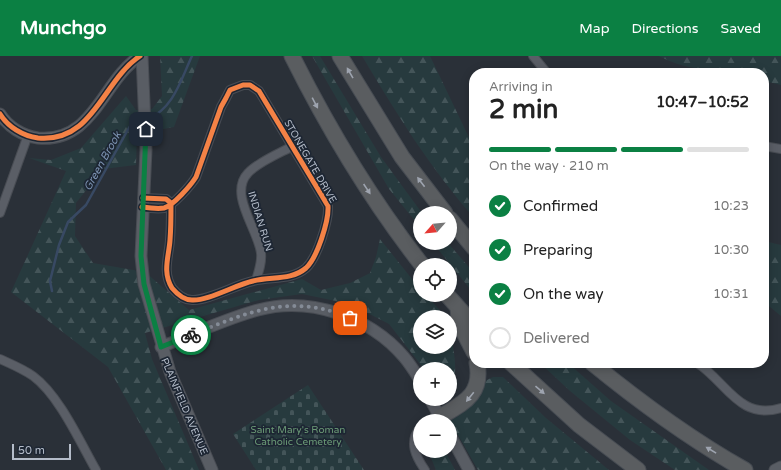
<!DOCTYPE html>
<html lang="en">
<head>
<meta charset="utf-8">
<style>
  body { margin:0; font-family:"Varela Round",sans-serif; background:#f2f2f2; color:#222; height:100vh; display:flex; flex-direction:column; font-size:15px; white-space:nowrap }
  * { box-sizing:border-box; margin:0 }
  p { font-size:13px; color:#767676 }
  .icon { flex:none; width:22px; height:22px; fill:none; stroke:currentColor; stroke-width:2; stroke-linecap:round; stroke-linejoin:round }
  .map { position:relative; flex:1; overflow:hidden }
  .panel { position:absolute; left:469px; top:12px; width:300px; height:300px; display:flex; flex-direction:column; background:#fff; border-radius:16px; box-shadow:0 2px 10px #0003 }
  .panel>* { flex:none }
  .needle { width:26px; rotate:243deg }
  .fabs { position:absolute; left:413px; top:150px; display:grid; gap:8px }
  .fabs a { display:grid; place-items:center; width:44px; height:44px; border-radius:50%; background:#fff; box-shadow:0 2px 10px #0003; font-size:20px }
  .scale { position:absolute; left:12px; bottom:10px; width:59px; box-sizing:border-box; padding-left:4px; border:2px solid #b4bcc9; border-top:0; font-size:11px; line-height:14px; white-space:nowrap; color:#b4bcc9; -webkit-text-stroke:3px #1d2633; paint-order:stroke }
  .pin { position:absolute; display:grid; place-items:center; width:34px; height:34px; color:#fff; margin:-17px; border-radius:8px; box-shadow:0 2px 6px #0006 }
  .courier { position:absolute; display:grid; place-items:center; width:40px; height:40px; margin:-20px; border:3px solid #0b8043; border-radius:50%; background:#fff; color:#222; box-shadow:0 1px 5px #0007 }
  .head em { font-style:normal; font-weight:800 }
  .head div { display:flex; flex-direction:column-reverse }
  .head { display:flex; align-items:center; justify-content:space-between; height:68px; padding:0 20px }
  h1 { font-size:26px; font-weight:800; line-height:30px }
  .bar { display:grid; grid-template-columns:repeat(4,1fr); gap:6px 4px; align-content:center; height:48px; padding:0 20px }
  .bar i { height:5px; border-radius:3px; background:#e0e0e0 }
  .bar .current { background:#0b8043 }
  .bar p { grid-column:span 4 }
  ol { padding:0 20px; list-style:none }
  li { display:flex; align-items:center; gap:12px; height:44px }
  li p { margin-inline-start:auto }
  li .icon { padding:4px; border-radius:50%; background:#0b8043; color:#fff; stroke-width:4 }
  li:last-child { color:#767676 }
  li i { width:22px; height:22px; border:2px solid #e0e0e0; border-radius:50% }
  header { display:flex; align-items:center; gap:24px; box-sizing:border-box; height:56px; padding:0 20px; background:#0b8043; color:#fff }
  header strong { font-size:19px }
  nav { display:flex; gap:22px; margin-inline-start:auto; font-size:14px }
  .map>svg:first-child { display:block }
</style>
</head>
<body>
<header>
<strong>Munchgo</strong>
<nav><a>Map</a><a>Directions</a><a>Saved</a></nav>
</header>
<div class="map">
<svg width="781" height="414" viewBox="0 0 781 414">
  <defs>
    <pattern id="forest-firs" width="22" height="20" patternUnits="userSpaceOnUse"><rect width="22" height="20" fill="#273a3e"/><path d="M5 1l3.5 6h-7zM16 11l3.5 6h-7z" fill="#445559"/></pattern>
    <pattern id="cemetery-stones" width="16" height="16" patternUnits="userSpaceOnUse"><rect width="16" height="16" fill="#273a3e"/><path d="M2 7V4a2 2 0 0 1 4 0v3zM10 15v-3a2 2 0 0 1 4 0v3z" fill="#445559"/></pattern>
  </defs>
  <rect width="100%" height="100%" fill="#2a3038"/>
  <path fill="url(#forest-firs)" d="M160 0H200L174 71 137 78 136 109 103 113 76 147 75 180 93 207 145 216 189 254 302 223 321 234 350 227 370 217 376 201 380 183 420 233V239H426L446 261H420V291H450V273C453 292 460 317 450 334V313H424L389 268 350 248 302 238 259 244 145 277 152 303 199 414H166L108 311 11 236 66 115 29 102 51 104 81 92 126 40 136 54 152 53 162 40Z
    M312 0H320L381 101 422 157H420V171L389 133Z
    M362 0H430L474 92V162C430 112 396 57 362 0Z
    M659 0H781V29L764 25V17C732 17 687 16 659 0Z
    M764 185 781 189V260L764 246Z
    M433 187H448L474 217V238Z
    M540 307H568L611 345 709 414H675L630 384 570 335Z
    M493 321H503L546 362 609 414H478L450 365C466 355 483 345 485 325Z
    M428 395H445L455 414H436Z"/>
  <path fill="url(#cemetery-stones)" d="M308 329 364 414H256L233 378Z"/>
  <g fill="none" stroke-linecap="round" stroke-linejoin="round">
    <path stroke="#384963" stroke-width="2.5" d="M148 63C174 52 181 23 192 0
      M52 235 50 225 59 189 68 166 86 149 130 70 141 65"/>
    <g stroke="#484c53" stroke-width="10">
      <path id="street" d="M533 0 547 17
        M764 90 781 93
        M142 151C149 152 158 153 164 152 173 150 191 129 196 121L221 51 226 42 230 34 243 29H250L259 35 328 150C329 165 317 202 306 212 291 225 270 220 253 225 235 229 208 245 192 244 184 244 177 238 172 232 162 216 169 200 170 184 171 172 171 160 171 147L166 143 143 142
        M0 157 28 79
        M256 224C259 215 262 206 261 197 258 173 228 138 248 117 258 106 280 97 293 90
        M0 303C11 308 23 313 33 320 59 339 80 386 96 414
        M697 307C726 325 739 365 781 352
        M420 372C408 386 416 401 425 414"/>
    </g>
    <g stroke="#484c53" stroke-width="13">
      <path id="secondary" d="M142 0 146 94 141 200 144 228 170 316 212 414
        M0 58C8 71 23 80 38 82 94 87 102 25 140 0
        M161 291C193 278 225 263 258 254 310 240 370 261 404 301 410 308 415 316 420 324
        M430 343 442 365
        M450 379 469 414
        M775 414 781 411"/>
    </g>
    <g stroke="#474c53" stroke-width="17">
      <path id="highway" d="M292 0C329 74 371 144 422 209
        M340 0 402 101 445 157
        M450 163 474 192
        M447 239 474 269
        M458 251 459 267 474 296
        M511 307 579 369 638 414
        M592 307C641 347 690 383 745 414
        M440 361C463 347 483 339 477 307"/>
    </g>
    <use href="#street" stroke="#5a5e66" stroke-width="8"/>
    <use href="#secondary" stroke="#595d64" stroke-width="11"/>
    <use href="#highway" stroke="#5a5d60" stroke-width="15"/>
    <g stroke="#1d2633" stroke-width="8">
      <path id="cycleway" d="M0 58C8 71 23 80 38 82 94 87 102 25 140 0
        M142 151C149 152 158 153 164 152 173 150 191 129 196 121L221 51 226 42 230 34 243 29H250L259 35 328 150C329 165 317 202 306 212 291 225 270 220 253 225 235 229 208 245 192 244 184 244 177 238 172 232 162 216 169 200 170 184 171 172 171 160 171 147L166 143 143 142"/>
    </g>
    <use href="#cycleway" stroke="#f48246" stroke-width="5"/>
  </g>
  <defs><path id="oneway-solid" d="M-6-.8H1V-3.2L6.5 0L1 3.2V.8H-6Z"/></defs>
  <g fill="#9ea4af">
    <use href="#oneway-solid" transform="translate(350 17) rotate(-120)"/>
    <use href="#oneway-solid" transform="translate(315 47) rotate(62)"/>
    <use href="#oneway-solid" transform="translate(421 126) rotate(-127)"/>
    <use href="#oneway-solid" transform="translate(367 133) rotate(56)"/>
    <use href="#oneway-solid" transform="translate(540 334) rotate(41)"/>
    <use href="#oneway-solid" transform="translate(470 341) rotate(129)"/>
    <use href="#oneway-solid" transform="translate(711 394) rotate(-149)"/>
  </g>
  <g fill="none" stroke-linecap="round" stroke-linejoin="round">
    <path stroke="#848b96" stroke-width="4" stroke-dasharray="0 7.2" d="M191 279C246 257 290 236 350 262"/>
    <path stroke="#0b8043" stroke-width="5" d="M146 73 141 200 144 228 161 291 191 279"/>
  </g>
  <g text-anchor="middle" stroke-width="3.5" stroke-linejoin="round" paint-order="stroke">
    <g font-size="10" fill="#b4bcc9" stroke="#1d2633">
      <text transform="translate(311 105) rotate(60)" y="4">STONEGATE DRIVE</text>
      <text transform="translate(261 165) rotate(73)" y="4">INDIAN RUN</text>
      <text transform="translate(185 350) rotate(67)" y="4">PLAINFIELD AVENUE</text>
    </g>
    <g font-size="10" fill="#6b9a76" stroke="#1d2633">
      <text x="298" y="377">Saint Mary's Roman<tspan x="298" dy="12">Catholic Cemetery</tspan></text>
    </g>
    <g font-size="11" font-style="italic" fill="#7c92b1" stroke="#1d2633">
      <text transform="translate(102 105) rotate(-61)" y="4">Green Brook</text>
    </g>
  </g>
</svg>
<div class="fabs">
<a><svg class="needle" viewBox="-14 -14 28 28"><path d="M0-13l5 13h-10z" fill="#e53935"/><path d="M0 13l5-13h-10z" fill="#767676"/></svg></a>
<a><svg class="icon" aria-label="locate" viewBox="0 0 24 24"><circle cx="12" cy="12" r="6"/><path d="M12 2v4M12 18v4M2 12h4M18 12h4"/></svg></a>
<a><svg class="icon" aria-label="layers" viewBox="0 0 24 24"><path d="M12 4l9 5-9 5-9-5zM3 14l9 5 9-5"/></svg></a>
<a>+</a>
<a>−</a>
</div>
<div class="scale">50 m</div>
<div class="pin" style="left:350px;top:262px;background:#ea580c"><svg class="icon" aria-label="bag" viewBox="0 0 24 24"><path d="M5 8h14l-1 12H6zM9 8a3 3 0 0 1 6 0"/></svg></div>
<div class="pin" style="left:146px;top:73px;background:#1f2937"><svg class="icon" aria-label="home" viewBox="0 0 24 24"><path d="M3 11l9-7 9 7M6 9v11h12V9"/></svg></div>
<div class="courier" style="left:191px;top:279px"><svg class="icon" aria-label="bike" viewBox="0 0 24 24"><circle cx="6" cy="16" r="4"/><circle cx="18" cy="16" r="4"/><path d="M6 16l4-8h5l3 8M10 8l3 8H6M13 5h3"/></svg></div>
<section class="panel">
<div class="head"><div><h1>2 min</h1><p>Arriving in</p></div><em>10:47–10:52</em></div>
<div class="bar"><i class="current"></i><i class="current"></i><i class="current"></i><i></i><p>On the way · 210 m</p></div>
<ol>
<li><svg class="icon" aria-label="check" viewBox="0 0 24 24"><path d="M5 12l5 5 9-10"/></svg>Confirmed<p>10:23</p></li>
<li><svg class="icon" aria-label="check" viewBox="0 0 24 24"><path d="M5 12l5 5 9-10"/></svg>Preparing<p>10:30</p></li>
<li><svg class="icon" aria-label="check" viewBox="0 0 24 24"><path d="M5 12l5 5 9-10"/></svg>On the way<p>10:31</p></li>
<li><i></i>Delivered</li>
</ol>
</section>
</div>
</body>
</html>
